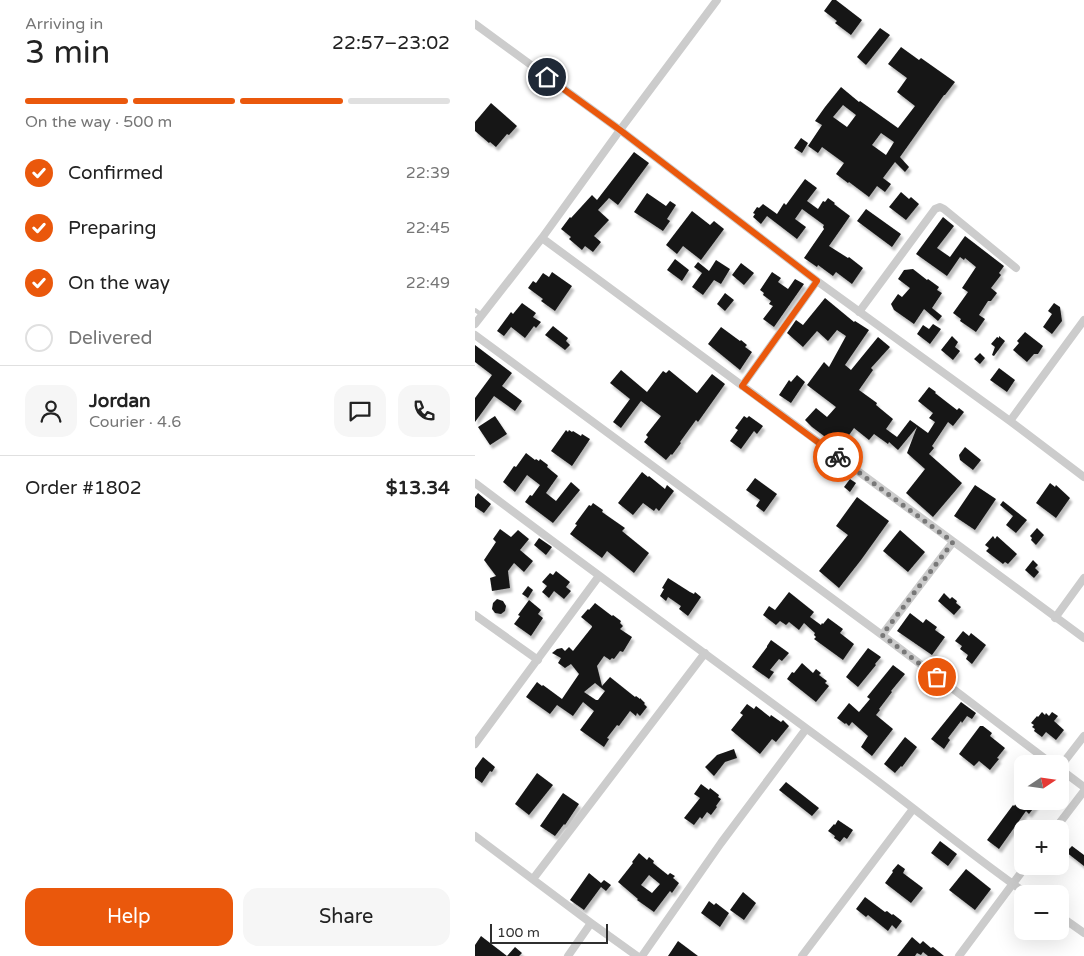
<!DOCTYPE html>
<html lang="en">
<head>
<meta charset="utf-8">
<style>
  body { margin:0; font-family:"Varela Round",sans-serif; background:#f6f6f6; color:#222; height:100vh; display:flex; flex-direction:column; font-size:19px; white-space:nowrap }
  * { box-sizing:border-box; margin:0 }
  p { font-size:16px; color:#767676 }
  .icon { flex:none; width:28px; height:28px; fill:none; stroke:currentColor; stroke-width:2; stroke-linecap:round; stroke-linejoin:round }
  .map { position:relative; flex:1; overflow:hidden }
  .sheet { display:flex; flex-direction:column; background:#fff; width:475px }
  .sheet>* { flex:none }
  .needle { width:32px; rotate:77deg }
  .tools { position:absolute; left:539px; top:755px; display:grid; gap:10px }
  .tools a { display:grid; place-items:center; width:55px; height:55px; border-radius:10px; background:#fff; box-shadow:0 5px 20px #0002; font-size:25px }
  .scale { position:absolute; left:15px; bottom:12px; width:118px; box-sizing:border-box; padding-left:5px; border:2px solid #2f2f2f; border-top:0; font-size:14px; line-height:18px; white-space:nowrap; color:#2f2f2f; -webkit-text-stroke:4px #fff; paint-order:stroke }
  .pin { position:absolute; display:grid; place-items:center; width:42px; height:42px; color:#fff; margin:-21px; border:2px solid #fff; border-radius:50%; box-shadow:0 1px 5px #0007 }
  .courier { position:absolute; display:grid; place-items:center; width:50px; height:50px; margin:-25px; border:4px solid #ea580c; border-radius:50%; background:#fff; color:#222; box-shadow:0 1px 6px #0007 }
  .summary em { font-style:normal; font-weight:600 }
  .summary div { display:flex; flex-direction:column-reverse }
  .summary { display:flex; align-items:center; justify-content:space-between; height:85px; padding:0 25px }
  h1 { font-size:32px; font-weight:600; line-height:38px }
  .bar { display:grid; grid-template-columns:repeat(4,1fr); gap:8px 5px; align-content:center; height:60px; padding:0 25px }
  .bar i { height:6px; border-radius:4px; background:#e0e0e0 }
  .bar .active { background:#ea580c }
  .bar p { grid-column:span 4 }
  .line { display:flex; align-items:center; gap:12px; padding:0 25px; border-top:1px solid #e0e0e0 }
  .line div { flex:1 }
  .round { display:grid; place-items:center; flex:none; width:52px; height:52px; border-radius:15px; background:#f6f6f6 }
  ol { padding:0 25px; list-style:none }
  li { display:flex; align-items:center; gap:15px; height:55px }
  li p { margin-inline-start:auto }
  li .icon { padding:5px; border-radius:50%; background:#ea580c; color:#fff; stroke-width:4 }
  li:last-child { color:#767676 }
  li i { width:28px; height:28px; border:2px solid #e0e0e0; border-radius:50% }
  .button { display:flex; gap:10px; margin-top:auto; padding:10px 25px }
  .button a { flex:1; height:58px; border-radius:15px; background:#ea580c; color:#fff; font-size:20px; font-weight:600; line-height:58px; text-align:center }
  .button a+a { background:#f6f6f6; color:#222 }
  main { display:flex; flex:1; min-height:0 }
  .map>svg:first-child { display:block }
</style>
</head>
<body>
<main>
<section class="sheet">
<div class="summary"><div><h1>3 min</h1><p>Arriving in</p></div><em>22:57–23:02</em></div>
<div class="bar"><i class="active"></i><i class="active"></i><i class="active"></i><i></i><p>On the way · 500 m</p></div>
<ol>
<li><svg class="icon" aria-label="check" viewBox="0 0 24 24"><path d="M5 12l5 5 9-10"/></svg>Confirmed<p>22:39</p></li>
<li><svg class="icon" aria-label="check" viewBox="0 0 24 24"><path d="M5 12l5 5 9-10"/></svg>Preparing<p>22:45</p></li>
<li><svg class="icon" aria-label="check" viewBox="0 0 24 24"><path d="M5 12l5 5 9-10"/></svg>On the way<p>22:49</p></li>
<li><i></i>Delivered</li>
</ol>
<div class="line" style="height:90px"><a class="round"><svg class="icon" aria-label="person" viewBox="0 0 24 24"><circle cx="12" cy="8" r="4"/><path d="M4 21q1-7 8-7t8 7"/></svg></a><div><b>Jordan</b><p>Courier · 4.6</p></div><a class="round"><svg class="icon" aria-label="chat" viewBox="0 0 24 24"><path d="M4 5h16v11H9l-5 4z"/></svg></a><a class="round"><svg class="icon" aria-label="phone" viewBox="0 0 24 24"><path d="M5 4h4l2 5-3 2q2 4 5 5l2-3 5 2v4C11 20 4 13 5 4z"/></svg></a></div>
<div class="line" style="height:65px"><div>Order #1802</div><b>$13.34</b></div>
<div class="button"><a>Help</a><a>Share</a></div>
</section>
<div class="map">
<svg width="609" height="956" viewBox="0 0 609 956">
  <defs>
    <filter id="shadow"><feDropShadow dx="2.5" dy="4" stdDeviation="1" flood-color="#0004"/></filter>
  </defs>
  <rect width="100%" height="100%" fill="#fff"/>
  <path fill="#161616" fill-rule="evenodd" filter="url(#shadow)" d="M357 0H361L387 20 376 35 360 23 362 21 349 11Z
    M405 28 415 35 391 65 382 57Z
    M426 47 444 60 446 58 480 82 470 95H469L425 157 434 167 430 172 420 162 408 178 416 184 410 192 402 186 394 197 374 182 373 183 361 174 369 163 347 147 343 153 333 146 347 125 340 121 350 107 366 87 384 102 385 101 423 128 440 106 422 92 432 78 413 64ZM368 105 381 115 372 127 358 117ZM406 133 419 142 411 155 397 145Z
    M16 103 42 126 34 135 32 134 21 147 15 142 14 143 0 131V122Z
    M326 138 333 143 327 153 319 148Z
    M159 152 174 163 143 205 134 198 123 210 134 220 119 236 126 242 118 252 110 246 107 250 94 239 96 237 86 229 95 217 96 218 117 195 122 200Z
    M330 179 342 188 332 201 343 209 348 201 350 202 353 198 360 203 359 204 375 216 354 246 373 258 374 257 388 268 377 284 361 272 358 276 343 265 342 267 329 258 349 229 348 227 349 225 327 209 320 219 331 227 322 239 292 216 286 224 278 217 280 214 278 213 282 207 284 208 288 204 302 214 309 203 311 205Z
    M426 192 434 199 436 197 444 204 431 220 414 207Z
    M172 193 191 206 195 201 201 205 192 219 195 221 188 231 159 212Z
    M391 209 426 234 417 247 382 221Z
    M217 211 235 225 239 221 249 229 226 260 208 246 202 254 191 245Z
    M468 217 479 226 462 248 475 257 490 236 529 266 524 273 526 275 516 288 522 293 516 301H513L504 315 510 319 501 332 485 321 486 319 478 313 493 292 487 288 501 267 490 258 489 260 485 257 472 276 441 254Z
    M200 259 214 270 207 281 192 270Z
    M241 260 255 269 246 284 239 280 228 295 217 287 227 273 219 267 223 262 234 271Z
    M266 263 279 273 269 285 257 275Z
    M438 269 452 280 453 279 464 287 462 290 467 293 457 308 467 316 463 321 449 309 439 324 419 310 416 304 423 294 427 297 435 288 423 279 429 270Z
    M77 272 97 286 80 311 66 301 68 299 53 288 58 281 61 283 68 273 74 277Z
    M297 272 306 278 303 282 313 289 320 279 329 284 299 327 288 319 298 306 294 304 296 301 288 295 289 293 285 290Z
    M250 293 259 300 250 311 242 304Z
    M350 298 379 322 380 321 394 330 370 365 376 370 403 337 415 347 396 368 398 370 384 390 402 403 401 405 418 419 411 429 422 437 435 420 453 433 460 422 454 418 458 413 443 401 454 387 461 392 460 393 482 410 484 408 489 412 478 426 473 422 457 446 459 448 454 454 487 483 458 517 431 493 450 469 432 453 442 427 423 450 414 442 413 444 399 434 394 440 379 428 365 448 337 427 330 420 341 408 352 417 361 407 332 385 349 362 354 367 371 336 362 330 353 341 342 331 328 347 312 333 321 320 328 325Z
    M47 303 61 313 58 317 66 322 61 328 59 326 50 338 36 327 29 336 22 331 36 312 38 314Z
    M579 303 585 307 587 321 577 334 568 327 577 314 573 311Z
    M458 324 466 329 455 344 442 334 448 325 454 329Z
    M78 326 93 338 91 341 95 345 90 350 70 335Z
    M246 327 265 341 266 340 272 345 270 347 277 352 265 370 233 344Z
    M550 332 568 346 563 354H559L552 362 538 350 544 343 542 341Z
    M477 336 483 342 480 347 485 351 478 360 466 350Z
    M524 336 530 341 519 356 517 355 520 347 516 344 522 337 524 338Z
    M0 345 37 373 27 386 47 401 40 411 19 396 0 422V398L17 375 0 362Z
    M505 353 510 358 505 364 499 359Z
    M524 368 540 380 532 392 515 380Z
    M146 370 172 392 188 371 191 373 194 370 222 393 237 374 250 384 223 422 221 420 205 442 206 443 197 455 196 454 191 460 169 442 173 437 171 435 186 416 166 401 146 428 138 422 155 399 135 383Z
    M322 375 330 382 316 403 304 395 314 380 316 382Z
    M20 416 32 434 15 445 3 427Z
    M269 416 272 418 274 416 288 426 282 434 279 431 266 449 255 441 263 430 260 428Z
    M91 430 93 432 94 430 97 432 98 431 106 436 107 434 115 439 97 466 76 451Z
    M490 447 506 460 498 470 485 460 484 455Z
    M51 453 60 460 61 459 64 461 65 459 73 465 72 467 83 476 71 493 81 501 96 482 105 490 78 523 50 502 55 495 57 496 65 485 52 475 40 492 28 482 39 466 41 467Z
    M167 472 173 477 174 476 190 489 192 485 199 491 184 511 181 508 179 511 168 503 158 515 143 503Z
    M280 478 302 494 289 512 281 506 285 500 271 490Z
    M375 479 381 483 375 492 369 487Z
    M575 483 580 487 581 485 595 498 581 518 561 503Z
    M500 485 521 499 500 530 479 516Z
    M3 493 16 504 9 513 0 507V497Z
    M382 497 414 521 386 560 364 588 344 571 373 535 361 526Z
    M528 501 552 520 541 533 531 525 538 516 525 505Z
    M118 503 128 510 127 512 150 528 147 531 174 553 159 573 132 551 127 558 95 534 102 525 100 524 114 505 116 506Z
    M562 528 569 535 561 545 556 540 557 538 555 536Z
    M25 529 36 537 43 530 54 539 45 550 58 561 49 572 39 563 33 571 35 588 17 591 15 578 21 576 9 560 21 542 18 539Z
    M425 530 450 552 433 572 408 551Z
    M518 536 520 539 522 536 542 554 533 564 530 562 528 564 511 551 514 548 510 545Z
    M64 538 77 547 71 555 59 545Z
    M558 560 563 565 560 568 564 572 559 578 550 570Z
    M81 571 95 582 91 587 96 591 89 599 79 591 74 598 67 592 72 586 67 582 75 573 78 575Z
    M193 578 215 592 219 594 220 592 226 597 213 616 204 609 206 606 193 597 191 601 185 596 189 589 187 588Z
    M53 586 58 590 53 598 47 594Z
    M314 592 339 612 335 617 346 625 347 623 348 624 353 618 368 629 365 633 379 644 368 660 339 639 341 637 339 635 340 633 329 623 324 630 314 622 311 625 305 621 301 625 288 615 294 606 300 610Z
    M469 593 475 599 477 597 482 601 481 603 486 607 479 615 463 601Z
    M22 599 28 601 31 606 30 611 26 614 20 613 17 609 18 603Z
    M54 600 66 610 63 614 68 618 56 636 39 624 45 616 43 615Z
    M120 603 137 616 138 615 146 621 145 623 148 626 145 629 157 637 148 652 145 651 139 659 137 658 135 660 129 656 122 666 127 686 135 677 160 697 161 696 165 699V698L170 703 169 704 172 707 165 716 162 713 161 716 155 711 144 726 142 725 132 738 134 739 129 747 105 730 119 711 108 702 98 716 82 705 75 714 51 697 62 682 67 686 68 685 87 699 104 674 96 664 90 668 83 663 86 658 77 653 82 649 87 648 90 651 94 647 98 651 117 627V626L106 617 113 609 114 610ZM120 683 130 691 123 700H121L109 692Z
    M435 613 448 623 451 619 462 627 460 630 470 637 457 655 422 631Z
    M488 631 494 636 496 633 511 645 497 664 491 659 493 655 485 649 487 646 480 641Z
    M296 640 314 653 307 661 304 659 295 670 299 672 294 679 277 667 292 647V646Z
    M393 648 406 657 400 664 401 665 383 687 371 677Z
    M327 663 338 673 341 669 346 673 344 675 352 681 350 683 354 686 341 702 312 679 317 672 319 673Z
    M418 665 430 674 416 691 417 692 404 709 405 710 401 715 418 729 397 756 386 747 393 736 377 722 374 726 371 723 370 724 362 718 374 703 384 712 395 699 392 697Z
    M486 702 501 713 497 719 492 716 487 723 486 721 473 738 475 740 469 749 456 739Z
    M272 704 279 709 281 706 295 717 296 715 306 722 308 720 314 726 301 742 297 739 285 754 256 730 268 715 265 713Z
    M567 712 570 715 571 713 574 716 577 712 583 716 579 721 589 730 581 740 571 732 567 737 559 731 560 729 557 727 559 725 556 723 562 716 563 717Z
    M505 726H508L517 733 515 736 530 748 522 758 524 759 515 770 504 761 499 766 484 754Z
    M430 737 442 747 427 767 426 766 420 773 409 764Z
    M259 749 262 758 250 762 239 776 230 767 242 755Z
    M8 757 20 767 17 772 15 771 7 783 0 778V768Z
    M62 773 78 785 54 815 40 804Z
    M311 782 344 808 337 816 304 790Z
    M226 784 234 790 235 788 244 795 243 797 246 799 241 806 242 807 236 815 232 812 227 819 225 817 219 825 209 818 225 798 219 794Z
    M88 793 104 804 90 825 89 824 80 836 65 826Z
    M548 794V801H564L554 814 551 811 524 849 512 840 538 805 539 806Z
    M363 820 378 830 372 839 369 837 365 842 359 838 360 836 353 831 359 824 360 825Z
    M465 841 482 854 473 866 456 853Z
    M597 846 609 855V866L591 852Z
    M164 853 172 860 174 857 179 861 178 863 193 875 195 873 200 876 198 878 204 883 197 893 195 891 179 912 162 900 163 899 143 882 158 863 157 862ZM174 875 185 884 177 893 166 885Z
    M423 864 430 869 428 873 448 888 436 903 410 883 418 872 417 871Z
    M491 869 516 889 500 910 474 890Z
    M114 873 126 883 129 880 136 885 131 891 126 887 109 910 95 900Z
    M268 892 281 903 269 920 255 910Z
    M390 897 410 912 412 911 417 915 418 914 427 921 421 929 417 925 413 931 393 915 391 917 381 909Z
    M234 901 239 905 241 903 254 913 245 927 226 913Z
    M6 936 32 956 40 947 47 953 44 956H0V945Z
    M437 937 445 944 448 941 456 948 458 947 469 956H453L448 952 446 955 442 953 440 956H422Z
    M203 941 223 956H193Z"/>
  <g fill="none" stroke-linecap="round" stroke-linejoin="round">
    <path stroke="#ccc" stroke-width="4" d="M0 310 7 315"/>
    <path stroke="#ccc" stroke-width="8" d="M0 24 145 130 342 281 535 421 609 477
      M67 238 609 638
      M384 312 460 209 465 207 469 209 541 268
      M0 324 67 238 145 130 242 0
      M0 335 407 635 577 764
      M267 386 342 281
      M535 421 609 320
      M0 483C125 577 251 669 377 762 436 805 492 852 552 894
      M0 615 63 660
      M580 618 609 578
      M407 635 478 542
      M0 744 124 576
      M585 767 609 736
      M585 769 609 787
      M580 829 609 791
      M0 836 116 923 162 956
      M58 879 230 653
      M585 916 609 933
      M93 956 116 923
      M167 956 246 843 331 729
      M327 956 438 809
      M484 956 551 866"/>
  </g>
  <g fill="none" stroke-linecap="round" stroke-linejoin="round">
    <path stroke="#787878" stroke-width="5" stroke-dasharray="0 9" d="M363 457 478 542 407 635 462 677"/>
    <path stroke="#ea580c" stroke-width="6" d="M72 77 145 130 342 281 267 386 363 457"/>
  </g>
</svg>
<div class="tools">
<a><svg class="needle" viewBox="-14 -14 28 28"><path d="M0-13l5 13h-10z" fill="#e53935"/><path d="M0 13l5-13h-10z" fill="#767676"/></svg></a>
<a>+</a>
<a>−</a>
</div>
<div class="scale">100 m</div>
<div class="pin" style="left:462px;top:677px;background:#ea580c"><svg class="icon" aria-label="bag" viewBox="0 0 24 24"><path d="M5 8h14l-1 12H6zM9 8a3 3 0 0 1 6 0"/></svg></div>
<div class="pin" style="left:72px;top:77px;background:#1f2937"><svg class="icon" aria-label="home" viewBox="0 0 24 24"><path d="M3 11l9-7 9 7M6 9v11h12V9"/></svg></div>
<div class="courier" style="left:363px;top:457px"><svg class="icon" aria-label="bike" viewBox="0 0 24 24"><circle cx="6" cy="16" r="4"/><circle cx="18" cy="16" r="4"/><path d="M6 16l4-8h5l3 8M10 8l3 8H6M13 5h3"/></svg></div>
</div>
</main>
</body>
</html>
